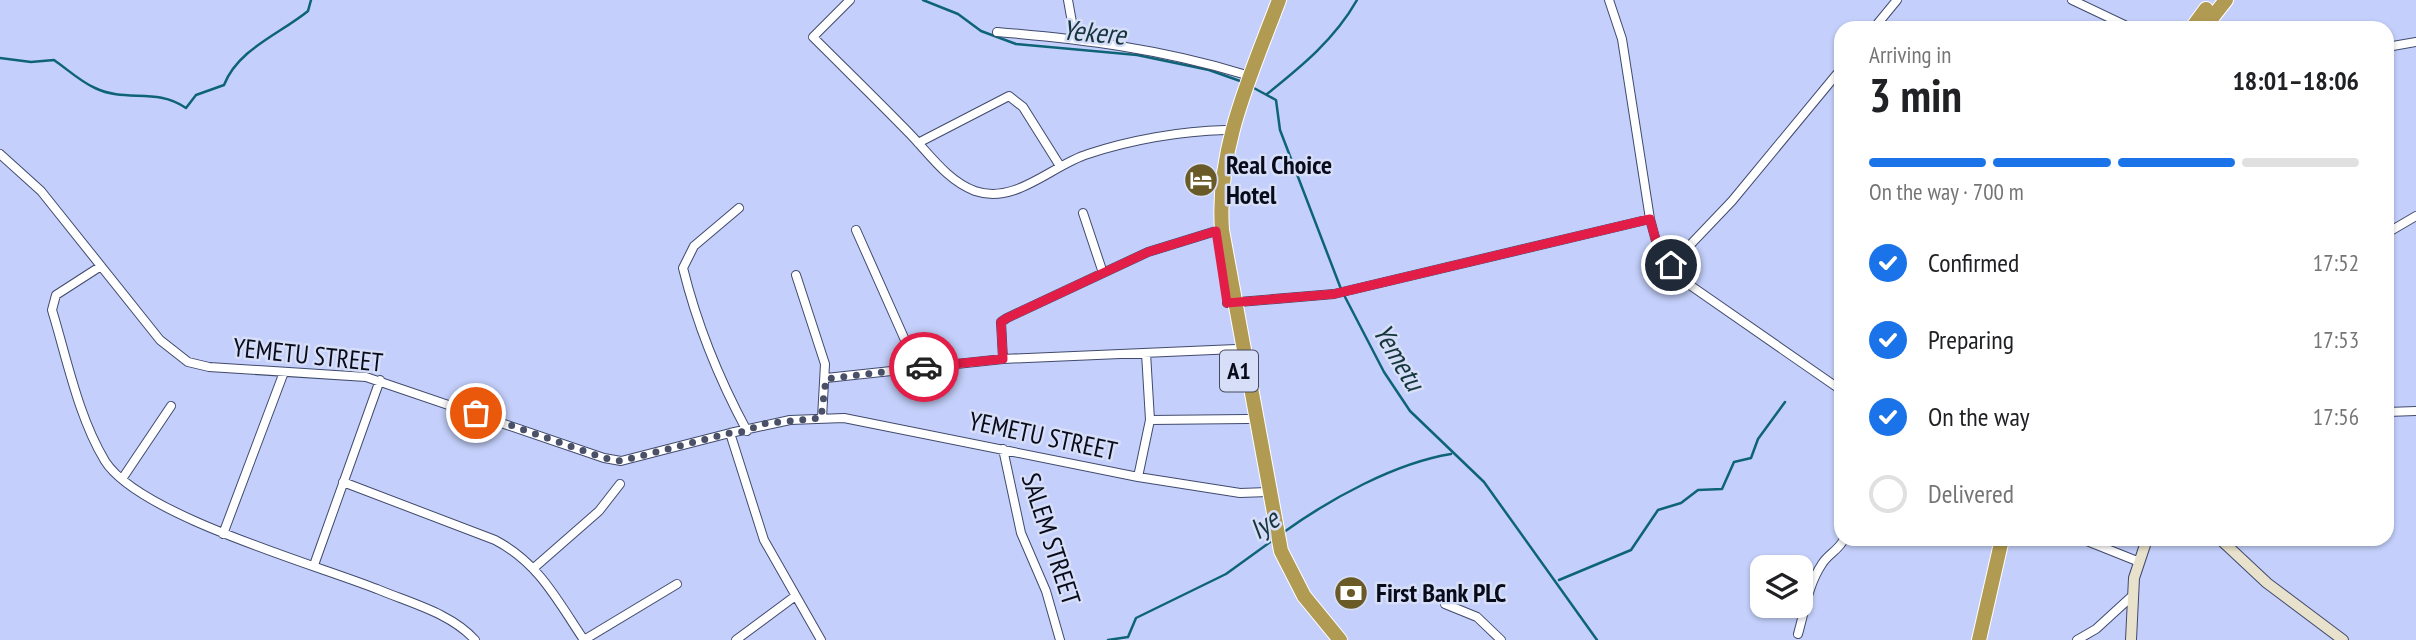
<!DOCTYPE html>
<html lang="en">
<head>
<meta charset="utf-8">
<style>
  body { margin:0; font-family:"PT Sans Narrow",sans-serif; background:#f2f2f2; color:#202124; height:100vh; display:flex; flex-direction:column; font-size:26px; white-space:nowrap }
  * { box-sizing:border-box; margin:0 }
  p { font-size:23px; color:#757577 }
  .icon { flex:none; width:38px; height:38px; fill:none; stroke:currentColor; stroke-width:2; stroke-linecap:round; stroke-linejoin:round }
  .map { position:relative; flex:1; overflow:hidden }
  .details { position:absolute; left:1834px; top:21px; width:560px; height:525px; display:flex; flex-direction:column; background:#fff; border-radius:21px; box-shadow:0 2px 5px #0004 }
  .details>* { flex:none }
  .controls { position:absolute; left:1750px; top:555px; display:grid; gap:14px }
  .controls a { display:grid; place-items:center; width:63px; height:63px; border-radius:14px; background:#fff; box-shadow:0 2px 5px #0004; font-size:35px }
  .pin { position:absolute; display:grid; place-items:center; width:60px; height:60px; color:#fff; margin:-30px; border:4px solid #fff; border-radius:50%; box-shadow:0 2px 7px #0007 }
  .courier { position:absolute; display:grid; place-items:center; width:70px; height:70px; margin:-35px; border:5px solid #e11d48; border-radius:50%; background:#fff; color:#222; box-shadow:0 2px 9px #0007 }
  .overview em { font-style:normal; font-weight:600 }
  .overview div { display:flex; flex-direction:column-reverse }
  .overview { display:flex; align-items:center; justify-content:space-between; height:119px; padding:0 35px }
  h1 { font-size:46px; font-weight:600; line-height:52px }
  .bar { display:grid; grid-template-columns:repeat(4,1fr); gap:10px 7px; align-content:center; height:84px; padding:0 35px }
  .bar i { height:9px; border-radius:5px; background:#e0e0e0 }
  .bar .active { background:#1a73e8 }
  .bar p { grid-column:span 4 }
  ol { padding:0 35px; list-style:none }
  li { display:flex; align-items:center; gap:21px; height:77px }
  li p { margin-inline-start:auto }
  li .icon { padding:7px; border-radius:50%; background:#1a73e8; color:#fff; stroke-width:4 }
  li:last-child { color:#757577 }
  li i { width:38px; height:38px; border:4px solid #e0e0e0; border-radius:50% }
  .map>svg:first-child { display:block }
</style>
</head>
<body>
<div class="map">
<svg width="2416" height="640" viewBox="0 0 2416 640">
  <rect width="100%" height="100%" fill="#c4d0fb"/>
  <g fill="none" stroke-linecap="round" stroke-linejoin="round">
    <path stroke="#0e6476" stroke-width="2.5" d="M923 0 958 14 981 31 1016 44 1137 55 1209 70 1243 82
      M0 58 31 62 54 60C67 69 81 82 95 88 126 103 156 87 186 108L196 95 224 85C238 49 280 34 308 11L311 0
      M1252 87 1276 100 1280 130 1341 289
      M1267 94C1302 66 1335 39 1357 0
      M1344 295 1384 372 1410 411 1484 482 1597 640
      M1284 532C1330 499 1395 463 1451 454
      M1559 580 1631 550 1658 510 1681 503 1698 490 1722 489 1734 462 1751 458 1758 439 1785 402
      M1108 640 1128 637 1136 618 1226 574 1273 540"/>
    <g stroke="#414a6d" stroke-width="10">
      <path id="street" d="M850 0 813 37C846 70 879 102 911 135 930 155 948 181 975 191 1016 205 1052 165 1088 154 1130 140 1181 131 1225 130
        M1068 0 1075 39
        M1609 0 1622 39 1650 219 1656 241 1684 281 1841 390
        M2072 0 2131 28
        M1874 28 1897 0
        M997 32C1082 39 1161 49 1243 74
        M2387 47 2416 42
        M918 143 1009 96 1023 107 1060 166
        M0 154 41 191 160 340 188 362 209 367 366 377 604 458 621 461 730 433 790 420 844 418 1138 477 1240 493 1268 492
        M739 208 694 246 683 268C697 325 719 379 747 431
        M1083 213 1103 273
        M856 230 917 367
        M2387 233 2416 216
        M1671 265 1732 201 1841 69
        M101 266 56 295 52 310C67 359 78 416 105 461 139 515 314 564 377 589 410 603 451 613 475 640
        M796 275 825 364 822 418
        M1227 303 1334 294 1650 219
        M1003 359 1236 349
        M826 378 1003 359 1001 322 1007 318 1148 252 1216 231
        M2387 412 2416 411
        M1150 420 1248 419
        M730 433 764 540 821 640
        M1003 449 1021 533 1046 591 1060 640
        M1138 477 1150 420 1146 353
        M122 479 171 406
        M343 482 495 540C539 563 557 600 584 640
        M223 534 284 372
        M2082 539 2137 561
        M314 565 380 380
        M535 567 599 511 620 484
        M1445 604 1477 617 1501 640
        M1798 634C1805 610 1808 585 1822 564 1828 554 1839 550 1844 539
        M584 640 677 584
        M736 640 794 597
        M2077 640 2096 629 2131 597"/>
    </g>
    <g stroke="#414a6d" stroke-width="12">
      <path id="secondary" d="M2220 539 2267 583 2343 640
        M2131 640 2134 578 2147 539"/>
    </g>
    <g stroke="#fff" stroke-width="16">
      <path id="highway" d="M1279 0C1251 75 1216 148 1222 230L1281 551 1304 596 1340 640
        M2192 28 2206 9
        M2204 28 2226 0
        M1979 640 2002 539"/>
    </g>
    <use href="#street" stroke="#fff" stroke-width="8"/>
    <use href="#secondary" stroke="#e8e1cb" stroke-width="10"/>
    <use href="#highway" stroke="#b19b53" stroke-width="14"/>
  </g>
  <g fill="none" stroke-linecap="round" stroke-linejoin="round">
    <path stroke="#4a5068" stroke-width="7" stroke-dasharray="0 12.6" d="M476 413 604 458 621 461 730 433 747 431 761 424 821 418 826 379 924 367"/>
    <path stroke="#e11d48" stroke-width="9" d="M924 367 1003 359 1001 322 1007 318 1148 252 1216 231 1227 303 1334 294 1650 219 1656 241 1671 265"/>
  </g>
  <defs>
    <g id="hotel-disc" transform="scale(1.75)"><circle r="9.5" fill="#695a27" stroke="#d7def8"/><path d="M-6-4.5h1.5V1H6V5H4.5V3h-9V5H-6ZM-4 0a1.8 1.8 0 1 1 3.6 0ZM.5 0V-2.5h3Q6-2.5 6 0Z" fill="#fff"/></g>
    <g id="bank-disc" transform="scale(1.75)"><circle r="9.5" fill="#695a27" stroke="#d7def8"/><path d="M-6-4H6V4H-6ZM0-2.3a2.3 2.3 0 1 0 0 4.6a2.3 2.3 0 1 0 0-4.6Z" fill="#fff"/></g>
  </defs>
  <g fill-rule="evenodd">
    <use href="#hotel-disc" x="1201" y="180"/>
    <use href="#bank-disc" x="1351" y="593"/>
  </g>
  <g text-anchor="middle" stroke-width="5" stroke-linejoin="round" paint-order="stroke">
    <rect fill="#d7def8" stroke="#464a5c" stroke-width="2" x="1220" y="350.5" width="38" height="41" rx="5"/>
    <g font-size="24" font-weight="bold" fill="#080b19">
      <text x="1239" y="379">A1</text>
    </g>
    <g font-size="26" font-weight="bold" fill="#080b19" stroke="#d7def8" text-anchor="start">
      <text x="1226" y="174">Real Choice<tspan x="1226" dy="30">Hotel</tspan></text>
      <text x="1376" y="602">First Bank PLC</text>
    </g>
    <g font-size="26" fill="#080b19" stroke="#d7def8">
      <text transform="translate(308 355) rotate(6)" y="9">YEMETU STREET</text>
      <text transform="translate(1043 436) rotate(12)" y="9">YEMETU STREET</text>
      <text transform="translate(1051 539) rotate(72)" y="9">SALEM STREET</text>
    </g>
    <g font-size="28" font-style="italic" fill="#16363d" stroke="#d7def8">
      <text transform="translate(1094 32) rotate(5)" y="10">Yekere</text>
      <text transform="translate(1399 357) rotate(59)" y="10">Yemetu</text>
      <text transform="translate(1264 524) rotate(-35)" y="10">Iye</text>
    </g>
  </g>
</svg>
<div class="controls">
<a><svg class="icon" aria-label="layers" viewBox="0 0 24 24"><path d="M12 4l9 5-9 5-9-5zM3 14l9 5 9-5"/></svg></a>
</div>
<div class="pin" style="left:476px;top:413px;background:#ea580c"><svg class="icon" aria-label="bag" viewBox="0 0 24 24"><path d="M5 8h14l-1 12H6zM9 8a3 3 0 0 1 6 0"/></svg></div>
<div class="pin" style="left:1671px;top:265px;background:#1f2937"><svg class="icon" aria-label="home" viewBox="0 0 24 24"><path d="M3 11l9-7 9 7M6 9v11h12V9"/></svg></div>
<div class="courier" style="left:924px;top:367px"><svg class="icon" aria-label="car" viewBox="0 0 24 24"><path d="M5 17H2v-5l4-1 3-4h7l3 4 3 1v5h-3M9 17h6M6 11h13"/><circle cx="7" cy="17" r="2"/><circle cx="17" cy="17" r="2"/></svg></div>
<section class="details">
<div class="overview"><div><h1>3 min</h1><p>Arriving in</p></div><em>18:01–18:06</em></div>
<div class="bar"><i class="active"></i><i class="active"></i><i class="active"></i><i></i><p>On the way · 700 m</p></div>
<ol>
<li><svg class="icon" aria-label="check" viewBox="0 0 24 24"><path d="M5 12l5 5 9-10"/></svg>Confirmed<p>17:52</p></li>
<li><svg class="icon" aria-label="check" viewBox="0 0 24 24"><path d="M5 12l5 5 9-10"/></svg>Preparing<p>17:53</p></li>
<li><svg class="icon" aria-label="check" viewBox="0 0 24 24"><path d="M5 12l5 5 9-10"/></svg>On the way<p>17:56</p></li>
<li><i></i>Delivered</li>
</ol>
</section>
</div>
</body>
</html>
